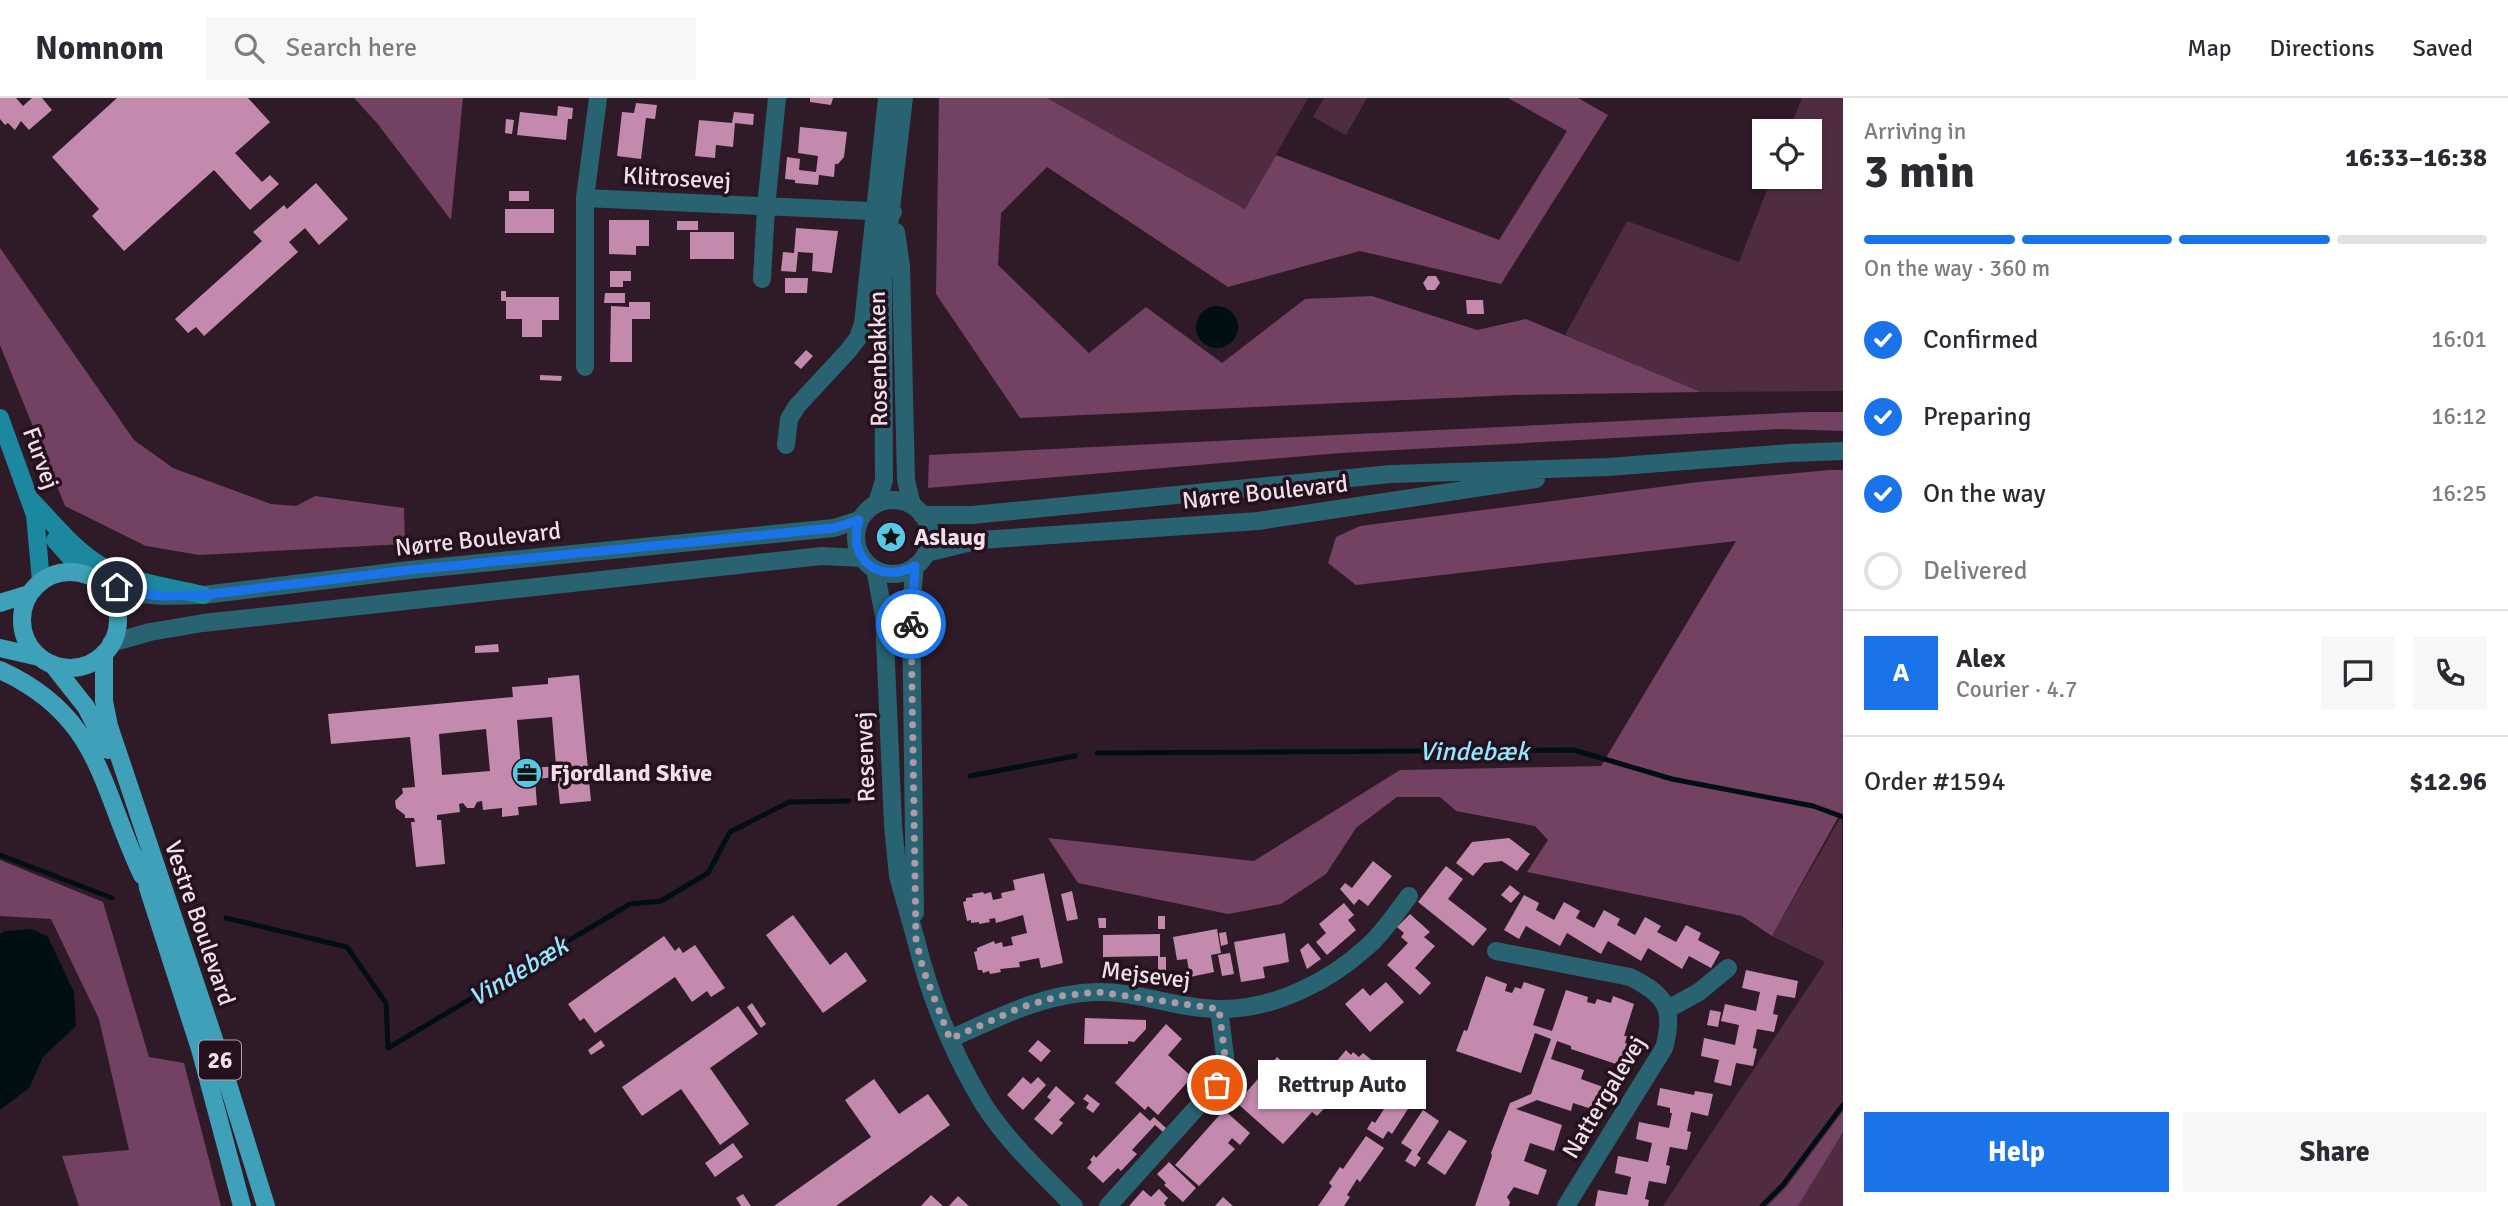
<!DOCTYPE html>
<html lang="en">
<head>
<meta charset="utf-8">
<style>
  body { margin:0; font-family:Signika,sans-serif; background:#f7f7f7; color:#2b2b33; height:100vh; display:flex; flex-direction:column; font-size:26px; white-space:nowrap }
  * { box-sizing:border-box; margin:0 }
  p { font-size:23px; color:#7c7c81 }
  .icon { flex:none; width:38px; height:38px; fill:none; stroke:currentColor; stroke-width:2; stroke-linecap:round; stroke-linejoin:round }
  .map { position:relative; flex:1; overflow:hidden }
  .side { display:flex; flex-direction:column; background:#fff; width:665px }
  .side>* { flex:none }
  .tools { position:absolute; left:1752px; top:21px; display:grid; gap:14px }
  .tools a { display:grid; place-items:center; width:70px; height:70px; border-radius:0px; background:#fff; box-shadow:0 2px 5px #0004; font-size:35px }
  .pin { position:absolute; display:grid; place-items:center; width:60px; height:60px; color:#fff; margin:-30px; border:4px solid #fff; border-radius:50%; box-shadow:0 2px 7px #0007 }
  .courier { position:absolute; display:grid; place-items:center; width:70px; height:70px; margin:-35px; border:5px solid #1a73e8; border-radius:50%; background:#fff; color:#222; box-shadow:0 2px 9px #0007 }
  .bubble { position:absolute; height:49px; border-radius:0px; background:#fff; box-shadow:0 2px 5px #0004; font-size:23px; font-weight:700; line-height:49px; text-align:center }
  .head em { font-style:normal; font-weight:700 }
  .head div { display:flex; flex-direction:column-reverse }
  .head { display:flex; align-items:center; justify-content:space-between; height:119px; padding:0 21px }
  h1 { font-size:46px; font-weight:700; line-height:52px }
  .bar { display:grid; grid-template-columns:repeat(4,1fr); gap:10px 7px; align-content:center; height:84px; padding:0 21px }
  .bar i { height:9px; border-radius:5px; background:#e1e1e2 }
  .bar .selected { background:#1a73e8 }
  .bar p { grid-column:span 4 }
  .line { display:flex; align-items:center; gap:18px; padding:0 21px; border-top:2px solid #e1e1e2 }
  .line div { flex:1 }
  .round { display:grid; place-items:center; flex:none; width:74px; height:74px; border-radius:0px; background:#f7f7f7 }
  ol { padding:0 21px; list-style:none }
  li { display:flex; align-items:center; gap:21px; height:77px }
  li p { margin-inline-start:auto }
  li .icon { padding:7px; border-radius:50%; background:#1a73e8; color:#fff; stroke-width:4 }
  li:last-child { color:#7c7c81 }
  li i { width:38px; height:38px; border:4px solid #e1e1e2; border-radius:50% }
  .action { display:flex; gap:14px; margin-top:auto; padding:14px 21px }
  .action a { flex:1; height:80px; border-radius:0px; background:#1a73e8; color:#fff; font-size:28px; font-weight:700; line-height:80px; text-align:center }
  .action a+a { background:#f7f7f7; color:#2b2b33 }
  header { display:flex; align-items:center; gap:42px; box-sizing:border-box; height:98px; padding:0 35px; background:#fff; border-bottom:2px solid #e1e1e2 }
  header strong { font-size:33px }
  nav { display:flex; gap:38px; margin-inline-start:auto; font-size:24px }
  .search { width:490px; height:63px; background:#f7f7f7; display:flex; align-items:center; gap:18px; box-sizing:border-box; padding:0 24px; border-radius:0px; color:#7c7c81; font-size:26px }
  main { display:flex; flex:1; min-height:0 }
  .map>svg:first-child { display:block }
</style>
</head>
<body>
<header>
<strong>Nomnom</strong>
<div class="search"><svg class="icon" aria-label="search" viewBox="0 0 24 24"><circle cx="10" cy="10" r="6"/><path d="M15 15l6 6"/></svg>Search here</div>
<nav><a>Map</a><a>Directions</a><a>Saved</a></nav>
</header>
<main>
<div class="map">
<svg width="1843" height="1108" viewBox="0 0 1843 1108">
  <rect width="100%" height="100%" fill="#2f1a27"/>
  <path fill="#502c43" d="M1047 0H1308L1245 111Z
    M1324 0H1367L1346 37 1313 19Z
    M1802 0H1843V293L1701 294 1565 237 1627 123 1739 164 1772 79H1810V33H1789Z
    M1842 717 1843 1108H1663L1825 864 1772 838Z"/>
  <path fill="#734161" d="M354 0H463L451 122 377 25Z
    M939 0H1047L1245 111 1276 57 1499 142 1567 33 1508 0H1578L1608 17 1501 186 1360 153 1228 189 1047 69 1001 115 998 167 1089 255 1146 209 1222 265 1305 201 1372 198 1477 232 1526 221 1701 294 1514 297 1020 320 936 196Z
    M0 150 134 342 173 370 271 406 296 408 315 398 404 410 405 446 199 457 146 448 65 408 0 247Z
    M1806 314H1843V333L1780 331 1341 355 928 390 929 357Z
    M1830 372H1843V717L1840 716 1772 838 1742 818 1527 774 1548 742 1535 728 1456 713 1440 699H1397L1356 730 1326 776 1281 806 1228 816 1078 785 1048 740 1254 763 1400 672 1601 668 1736 443 1356 487 1328 465 1336 439 1360 428 1698 384Z
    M0 762 103 804 149 959 184 965 221 1108H79L62 1058 129 1052 99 921 51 821 0 818Z
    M1843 1013V1034L1798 1108H1768L1788 1087Z"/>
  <path fill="#000f14" d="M1196 229a21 21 0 1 1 42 0a21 21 0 1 1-42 0Z
    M32 831 48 839 74 894 76 928 43 959 29 990 0 1012V836L5 833Z"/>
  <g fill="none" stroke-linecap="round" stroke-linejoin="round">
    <path stroke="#000f14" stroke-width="5" d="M1097 655 1574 652 1672 681 1813 708 1843 719
      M970 678 1075 658
      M0 757 112 800
      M226 820 347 849 386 905 388 950 630 806 661 803 708 775 730 734 789 704 849 703
      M1762 1108 1783 1087 1843 1007"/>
  </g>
  <path fill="#c38aad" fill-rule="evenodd" d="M0 0H16L23 8 32 0H42L52 12 29 32 21 23 15 32 8 25 5 27 0 21Z
    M117 0H248L270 24 235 55 262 84 270 77 279 86 250 112 214 72 124 153 92 118 99 111 52 59Z
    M810 0H833L831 7 810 4Z
    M636 5 657 7 655 21 646 20 641 61 617 58 622 14 634 15Z
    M558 8 573 10 572 21H568L566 42 517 37 520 14 557 18Z
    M734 14 754 16 753 27 735 25 733 49 716 47 715 60 695 58 699 22 732 25Z
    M506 21 514 22 512 36 505 35Z
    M800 29 847 34 844 59 838 66H835L834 79 819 77 818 87 795 85V82L785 81 787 59 800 61 799 72 816 74 818 58 798 55Z
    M316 85 348 121 319 147 305 130 289 144 298 154 204 238 196 229 188 235 175 221 262 143 253 134 284 107 287 111Z
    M509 93H529V103H509Z
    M505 111H554V135H505Z
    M609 122H649V148H636V157L609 156Z
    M677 123H698V132H677Z
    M796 130 838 133 832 175 812 173 813 155 798 154 796 174 781 173 783 154 794 155Z
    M690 134H734V161H690Z
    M610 173H631V183H623V189H610Z
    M1428 178H1436L1440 185 1435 192H1427L1423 185Z
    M785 180H808L807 195H785Z
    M501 193H506V199H559V222H542V239H522V221H506V203H501Z
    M605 195H625V205H604Z
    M1466 202H1483L1484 216H1467Z
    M629 204H650V221H632V264H610L611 208 629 209Z
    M806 252 813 258 801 271 794 265Z
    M540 277 562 278 561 283 540 282Z
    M498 546 499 554 475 555V548Z
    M579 577 591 703 560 706 557 679 535 681 537 707 518 709 519 717 502 719V710L483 712 482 703 477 704 474 710H467L463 705 459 706 460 714 437 717V722H441L445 766 416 769 411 724H415L414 720H405V717L396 710 395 703 403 695 402 690 415 689 410 639 331 646 328 616 513 599 512 589 548 586V580ZM552 619 556 668 521 671 517 622ZM486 631 490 673 442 677 439 636Z
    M1509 740 1530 756 1517 773 1502 763 1484 765 1473 778 1456 765 1472 744Z
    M1373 763 1392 778 1368 808 1359 801 1354 807 1340 791 1345 785 1352 790Z
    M1446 768 1463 781 1448 801 1487 831 1473 848 1418 804Z
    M1044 775 1063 865 1041 870 1039 860 1019 864 1020 869 1000 871 1001 874 990 876 989 873 983 875 982 872H978L974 854 977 853V850L994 843 995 846 1002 844 1003 849 1013 847 1011 839 1027 835 1023 817 996 825 995 820 989 821 990 824 979 826V824L971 825V822L967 823 963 804 966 803V800L973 799 972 796 983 794 984 796 991 794 993 802 1002 800 1001 795 1015 792 1013 782Z
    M1510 787 1520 795 1511 805 1501 797Z
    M1072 793 1078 821 1067 823 1061 796Z
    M1524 797 1539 805 1536 812 1554 822 1564 804 1580 813 1576 820 1594 830 1604 812 1620 821 1617 827 1635 837 1645 819 1661 828 1657 834 1676 844 1686 827 1701 835 1698 842 1720 854 1711 870 1689 858 1682 871 1648 850 1641 863 1608 843 1601 856 1567 835 1560 848 1526 828 1519 841 1504 832Z
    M1344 805 1354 817 1348 822 1356 832 1327 857 1316 844 1326 835 1319 826Z
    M1410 816 1430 834 1424 839 1435 848 1415 870 1431 885 1420 897 1387 867 1408 845 1401 839 1404 835 1397 829Z
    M793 817 830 867 846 854 867 883 823 915 766 837Z
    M1158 818H1165V831H1158Z
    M1098 820H1106V830H1099Z
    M1217 831 1221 855 1211 857 1214 874 1190 879 1187 861 1177 862 1173 839Z
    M1226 834 1228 846 1221 848 1219 835Z
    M1285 835 1289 864 1263 869 1265 880 1241 884 1234 844Z
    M1160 836V859H1166V878L1158 879V858L1103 859V837Z
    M664 838 675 853 679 849 683 855 695 847 725 890 711 899 707 893 692 904 675 879 595 935 584 920 580 923 568 906Z
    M1308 845 1321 861 1307 871 1300 852Z
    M1230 855 1234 876 1222 878 1218 857Z
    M1746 872 1798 883 1795 900 1777 897 1773 916 1778 917 1774 934 1757 931 1753 950 1757 951 1753 968 1736 965 1731 988 1714 984 1719 962 1701 958 1704 940 1735 947 1739 927 1721 923 1725 906 1756 913 1760 894 1742 890Z
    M1486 878 1507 886 1505 893 1512 895 1515 889 1521 891 1524 884 1545 891 1533 927 1552 933 1566 892 1588 899 1587 904 1595 906 1597 901 1611 905 1613 898 1634 906 1624 938H1627L1625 945 1633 948 1625 969 1571 951V948L1557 943 1551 961 1584 972 1581 981 1603 989 1595 1012 1573 1005 1571 1013 1537 1002 1516 1011 1562 1027 1554 1053 1530 1045 1524 1063 1547 1072 1538 1097 1514 1089 1507 1099 1510 1104 1509 1108H1475L1492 1058 1491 1055 1510 1005 1531 996 1551 941 1535 935 1521 975 1456 953 1464 932 1467 933Z
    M1386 884 1404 904 1370 934 1345 906 1363 890 1370 898Z
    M752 905 766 926 761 930 747 909Z
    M738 908 758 936 710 970 749 1026 720 1047 681 991 642 1018 622 989Z
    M1710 912 1721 914 1718 929 1707 927Z
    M1085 920 1146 922V931L1134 944 1128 943V946H1084Z
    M1166 926 1182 941 1168 957 1192 979 1158 1017 1148 1008 1145 1012 1115 985Z
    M601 942 605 948 591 957 588 952Z
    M1038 942 1051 953 1041 964 1028 953Z
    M1346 952 1351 957 1353 954 1359 959 1363 955 1390 977 1369 999 1357 988 1359 986 1336 964Z
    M1277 959 1311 989 1327 975 1349 995 1341 1004 1335 999 1317 1018 1312 1014 1283 1046 1237 1005Z
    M1023 979 1031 986 1038 979 1046 987 1023 1012 1007 997Z
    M874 981 899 1016 928 996 950 1027 836 1108H774L871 1039 845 1002Z
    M1056 988 1075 1005 1059 1022 1063 1025 1052 1037 1034 1021 1051 1002 1047 999Z
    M1660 990 1694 997 1695 993 1713 996 1708 1018 1691 1014 1687 1033 1691 1034 1687 1052 1670 1049 1666 1067 1670 1068 1666 1086 1649 1083 1645 1101 1649 1102 1648 1108H1595L1598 1092 1627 1097 1631 1079 1615 1075 1618 1058 1648 1064 1652 1045 1636 1041 1639 1024 1669 1030 1672 1015H1670V1010L1657 1007Z
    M1396 992 1413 1003 1392 1036 1388 1033 1383 1041 1367 1031 1372 1023 1375 1025Z
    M1087 996 1100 1006 1093 1015 1086 1010 1089 1005 1083 1001Z
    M1224 1012 1250 1035 1240 1047 1232 1040 1228 1045 1235 1051 1199 1088 1175 1067Z
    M1423 1012 1439 1023 1417 1057 1421 1060 1415 1069 1405 1063 1412 1052 1401 1045Z
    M1140 1014 1150 1023 1154 1019 1166 1030 1163 1034 1155 1027 1132 1052 1137 1056 1121 1073 1118 1070 1103 1085 1087 1070 1092 1064 1090 1062 1094 1057 1096 1060Z
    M1449 1032 1467 1043 1445 1077 1427 1065Z
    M1366 1038 1384 1050 1360 1084 1357 1081 1347 1097 1350 1099 1344 1108H1318L1332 1088 1329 1085 1340 1069 1343 1071Z
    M733 1045 743 1059 715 1079 705 1065Z
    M1169 1064 1196 1090 1183 1104 1164 1087 1166 1085 1157 1076Z
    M1159 1091 1168 1100 1164 1105 1166 1108H1129L1143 1092 1151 1099Z
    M743 1096 751 1108H741L736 1100Z
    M931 1097 943 1108H921Z
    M958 1098 969 1108H949Z
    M1223 1099 1233 1108H1215Z"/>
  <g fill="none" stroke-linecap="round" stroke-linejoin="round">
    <path stroke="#296372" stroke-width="18" d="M585 100 598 0
      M896 134 901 168 906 382 912 407
      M762 181 766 109 777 0
      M585 269V100L893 114
      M786 347 789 321 797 308 848 253 858 240 863 226 887 0
      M877 405 884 382 883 178 904 0
      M916 842C930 899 953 956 984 1007 1008 1044 1043 1077 1074 1108
      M1496 853 1630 879C1666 897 1675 911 1664 950L1566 1108
      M1668 911 1699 894 1728 870
      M950 941C997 920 1044 895 1097 894 1137 893 1178 911 1219 911 1273 912 1329 884 1368 848 1384 834 1396 815 1409 798
      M1108 1108 1217 987 1226 966 1219 911"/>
    <path stroke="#296372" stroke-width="18" d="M856 439a37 37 0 1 1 74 0a37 37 0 1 1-74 0Z
      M922 417H972L1391 376 1608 369 1790 355 1843 353
      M926 455 980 442 1258 423 1536 381
      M915 468 911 507 915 815
      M875 471 884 518 893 727 898 778 916 842
      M101 485 140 496 164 498 203 497 410 472 834 430 859 422
      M111 545 150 534 203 525 822 458 862 460"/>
    <path stroke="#1b889f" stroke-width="18" d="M0 320 35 417 41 483
      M31 402C53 425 75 453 103 469 134 485 170 489 203 497
      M55 442 85 476"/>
    <path stroke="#3ea1b9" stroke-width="18" d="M22 522a48 48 0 1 1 96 0a48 48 0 1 1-96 0Z
      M0 505 29 496
      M0 550 39 559
      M104 555V603L109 628 214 941 266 1108
      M52 566 86 609 108 652
      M0 572C101 618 100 689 142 777
      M144 762 148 790 200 951 242 1108"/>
  </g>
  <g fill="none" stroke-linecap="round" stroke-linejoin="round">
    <path stroke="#ac9ba4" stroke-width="7" stroke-dasharray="0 12.6" d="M911 526 916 842 923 871 950 941 1022 909 1060 898 1098 894 1219 911 1226 966 1217 987"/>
    <path stroke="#1a73e8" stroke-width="9" d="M117 489 140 496 164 498 203 497 410 472 834 430 859 422C846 461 880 487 915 468L911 526"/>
  </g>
  <defs>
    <g id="sight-disc" transform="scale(1.575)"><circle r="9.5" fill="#58c8e4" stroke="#25111d"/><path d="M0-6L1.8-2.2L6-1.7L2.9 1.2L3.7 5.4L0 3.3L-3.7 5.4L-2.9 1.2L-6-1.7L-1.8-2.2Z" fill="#111"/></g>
    <g id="office-disc" transform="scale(1.575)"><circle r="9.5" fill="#58c8e4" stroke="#25111d"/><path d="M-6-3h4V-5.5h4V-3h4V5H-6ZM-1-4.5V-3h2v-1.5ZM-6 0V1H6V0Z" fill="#111"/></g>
  </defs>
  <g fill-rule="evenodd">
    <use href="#sight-disc" x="891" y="439"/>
    <use href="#office-disc" x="527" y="675"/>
  </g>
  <g text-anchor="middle" stroke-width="7" stroke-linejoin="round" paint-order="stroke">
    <rect fill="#25111d" stroke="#b2a2ab" stroke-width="2" x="199" y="942.5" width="42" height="39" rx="5"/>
    <g font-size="23" font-weight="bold" fill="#efe0e8">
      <text x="220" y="970">26</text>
    </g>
    <g font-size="24" fill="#efe0e8" stroke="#25111d">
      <text transform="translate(677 80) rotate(3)" y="8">Klitrosevej</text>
      <text transform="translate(878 261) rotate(-91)" y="8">Rosenbakken</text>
      <text transform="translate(41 360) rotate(70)" y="8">Furvej</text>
      <text transform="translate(1265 394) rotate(-6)" y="8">Nørre Boulevard</text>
      <text transform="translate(478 441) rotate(-6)" y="8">Nørre Boulevard</text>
      <text transform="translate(865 659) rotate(-92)" y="8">Resenvej</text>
      <text transform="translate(200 825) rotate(71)" y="8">Vestre Boulevard</text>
      <text transform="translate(1146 877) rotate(7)" y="8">Mejsevej</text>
      <text transform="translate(1604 999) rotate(-59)" y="8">Nattergalevej</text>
    </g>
    <g font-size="24" font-weight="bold" fill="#efe0e8" stroke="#25111d" text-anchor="start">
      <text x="914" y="447">Aslaug</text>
      <text x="550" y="683">Fjordland Skive</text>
    </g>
    <g font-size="26" font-style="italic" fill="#90e7fe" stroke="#25111d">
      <text x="1474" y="662">Vindebæk</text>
      <text transform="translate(518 873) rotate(-31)" y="9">Vindebæk</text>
    </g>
  </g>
</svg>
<div class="tools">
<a><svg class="icon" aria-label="locate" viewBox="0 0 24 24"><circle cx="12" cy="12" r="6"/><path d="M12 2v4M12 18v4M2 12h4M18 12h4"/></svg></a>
</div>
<div class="pin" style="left:1217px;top:987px;background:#ea580c"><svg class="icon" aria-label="bag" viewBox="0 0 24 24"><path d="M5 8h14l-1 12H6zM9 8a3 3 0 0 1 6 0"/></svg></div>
<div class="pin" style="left:117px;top:489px;background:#1f2937"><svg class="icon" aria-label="home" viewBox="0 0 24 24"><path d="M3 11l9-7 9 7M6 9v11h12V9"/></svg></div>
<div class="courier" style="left:911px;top:526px"><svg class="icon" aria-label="bike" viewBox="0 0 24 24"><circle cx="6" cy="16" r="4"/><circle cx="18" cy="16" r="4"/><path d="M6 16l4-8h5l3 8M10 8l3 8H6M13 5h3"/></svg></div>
<div class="bubble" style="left:1258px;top:962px;width:168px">Rettrup Auto</div>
</div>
<section class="side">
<div class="head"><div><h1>3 min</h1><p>Arriving in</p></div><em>16:33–16:38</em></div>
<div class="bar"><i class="selected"></i><i class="selected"></i><i class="selected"></i><i></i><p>On the way · 360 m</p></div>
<ol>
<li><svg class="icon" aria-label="check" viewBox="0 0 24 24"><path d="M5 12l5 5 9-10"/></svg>Confirmed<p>16:01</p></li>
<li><svg class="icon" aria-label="check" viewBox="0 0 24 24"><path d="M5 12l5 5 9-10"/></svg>Preparing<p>16:12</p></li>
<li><svg class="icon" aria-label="check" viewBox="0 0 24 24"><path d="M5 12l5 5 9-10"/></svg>On the way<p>16:25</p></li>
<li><i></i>Delivered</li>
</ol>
<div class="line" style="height:126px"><b class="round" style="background:#1a73e8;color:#fff">A</b><div><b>Alex</b><p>Courier · 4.7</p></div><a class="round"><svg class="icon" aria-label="chat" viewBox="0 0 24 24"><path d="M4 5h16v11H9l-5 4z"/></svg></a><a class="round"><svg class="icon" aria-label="phone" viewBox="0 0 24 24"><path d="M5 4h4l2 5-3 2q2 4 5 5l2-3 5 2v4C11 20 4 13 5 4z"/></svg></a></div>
<div class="line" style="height:91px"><div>Order #1594</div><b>$12.96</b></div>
<div class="action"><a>Help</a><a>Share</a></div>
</section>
</main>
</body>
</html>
